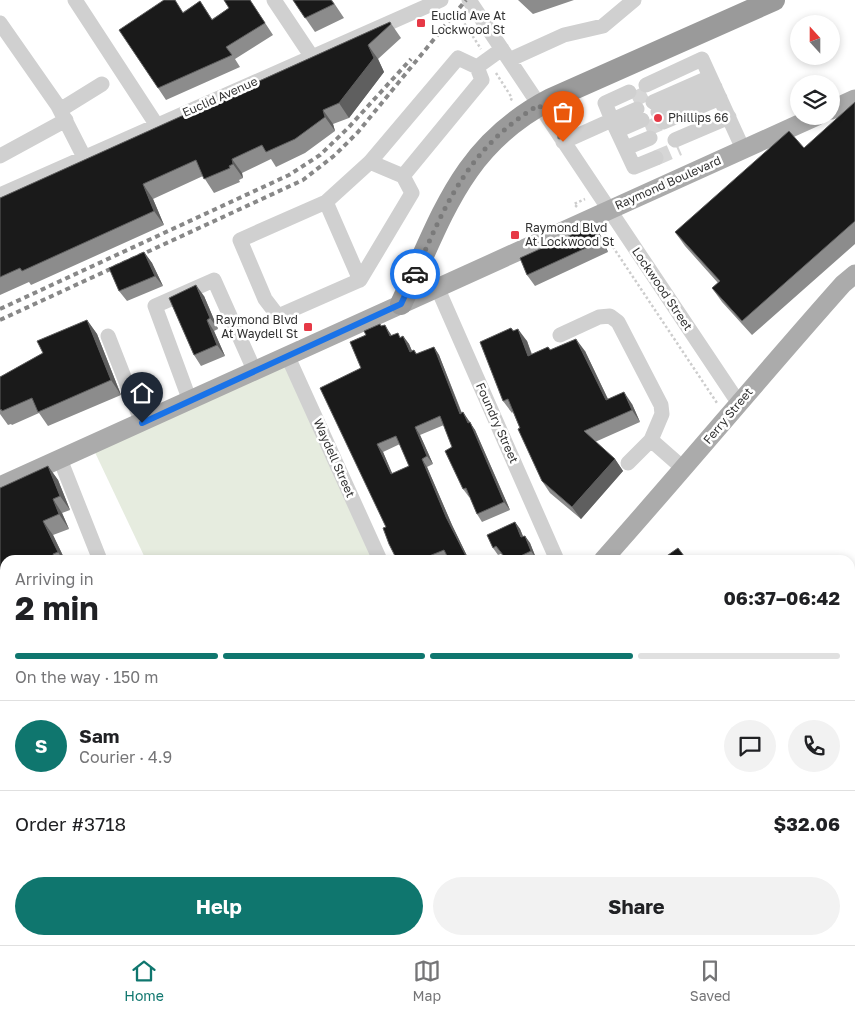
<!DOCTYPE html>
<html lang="en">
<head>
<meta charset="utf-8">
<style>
  body { margin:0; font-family:"Golos Text",sans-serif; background:#f2f2f2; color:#202124; height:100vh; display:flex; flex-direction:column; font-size:19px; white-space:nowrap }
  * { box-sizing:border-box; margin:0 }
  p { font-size:16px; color:#757577 }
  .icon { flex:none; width:28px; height:28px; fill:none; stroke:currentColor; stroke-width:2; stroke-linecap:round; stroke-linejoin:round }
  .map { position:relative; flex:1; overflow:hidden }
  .side { position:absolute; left:0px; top:555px; width:855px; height:390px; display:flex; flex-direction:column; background:#fff; border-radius:15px 15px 0 0; box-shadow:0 2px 8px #0003 }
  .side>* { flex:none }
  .needle { width:32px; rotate:339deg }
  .controls { position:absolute; left:790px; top:15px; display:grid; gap:10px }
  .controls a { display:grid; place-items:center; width:50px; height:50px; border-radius:50%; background:#fff; box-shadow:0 2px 8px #0003; font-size:25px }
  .pin { position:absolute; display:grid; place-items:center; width:42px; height:42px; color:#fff; margin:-51px -21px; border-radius:50% 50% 50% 0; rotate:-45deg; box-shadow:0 0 5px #0007 }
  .pin .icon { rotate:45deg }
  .courier { position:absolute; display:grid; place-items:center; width:50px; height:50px; margin:-25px; border:4px solid #1a73e8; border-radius:50%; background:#fff; color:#222; box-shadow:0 1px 6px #0007 }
  .summary em { font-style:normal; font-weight:700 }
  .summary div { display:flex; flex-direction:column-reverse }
  .summary { display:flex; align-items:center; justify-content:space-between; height:85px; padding:0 15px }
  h1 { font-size:32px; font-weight:700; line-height:38px }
  .bar { display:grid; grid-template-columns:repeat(4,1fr); gap:8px 5px; align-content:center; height:60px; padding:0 15px }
  .bar i { height:6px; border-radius:4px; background:#e0e0e0 }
  .bar .on { background:#0f766e }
  .bar p { grid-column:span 4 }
  .line { display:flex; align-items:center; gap:12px; padding:0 15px; border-top:1px solid #e0e0e0 }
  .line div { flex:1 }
  .round { display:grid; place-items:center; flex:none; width:52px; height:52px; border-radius:26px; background:#f2f2f2 }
  .cta { display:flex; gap:10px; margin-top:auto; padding:10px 15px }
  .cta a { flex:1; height:58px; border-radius:30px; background:#0f766e; color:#fff; font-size:20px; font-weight:700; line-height:58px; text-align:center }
  .cta a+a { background:#f2f2f2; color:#202124 }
  .tab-bar { display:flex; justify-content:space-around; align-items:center; height:70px; border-top:1px solid #e0e0e0; background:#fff; font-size:14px; color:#757577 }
  .tab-bar a { display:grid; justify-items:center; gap:2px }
  .tab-bar .on { color:#0f766e }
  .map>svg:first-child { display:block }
</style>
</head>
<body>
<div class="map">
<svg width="855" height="945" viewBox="0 0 855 945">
  <rect width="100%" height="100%" fill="#fff"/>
  <path fill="#e6ecdf" d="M290 358 373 560H146L91 444Z"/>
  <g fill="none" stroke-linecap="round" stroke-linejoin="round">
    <path stroke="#d6d6d6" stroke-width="15" stroke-dasharray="15 8" stroke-linecap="butt" d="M633 100 649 92
      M646 129 663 122
      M656 158 679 148"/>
    <path stroke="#cdcdcd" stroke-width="2.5" stroke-dasharray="2.5 2.5" stroke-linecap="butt" d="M459 15 481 49
      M496 73 512 98 510 102
      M577 207 574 204 585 199
      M605 231 603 232 717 403"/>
    <path stroke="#d0d0d0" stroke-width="15" d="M75 0 156 124
      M274 0 312 57
      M469 0 738 402
      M0 23 58 106 84 157
      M509 60 564 35 603 26 634 0
      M477 67 458 58 370 162 326 202 240 240 265 299 278 316 360 280 412 193 403 176 482 80 477 67 502 49
      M646 85 702 59 743 149
      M629 92 605 103 612 120 637 109
      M653 102 710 77
      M60 110 102 84
      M658 112 715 87
      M663 122 720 98
      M617 131 642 120
      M675 140 729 117
      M563 142 612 120 634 167 656 158
      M626 148 650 138
      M0 156 66 120
      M370 162 403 176
      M0 195 441 0
      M326 202 360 280
      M437 287 557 560
      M560 335 599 317 610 316 618 322 661 405 662 414 651 440 684 469
      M108 336 142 423
      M288 357 380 560
      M190 401 155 306 214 280 255 372
      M60 459 100 560
      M628 463 651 440
      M0 893 5 904
      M46 940 50 945
      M160 940 163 945
      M217 940 219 945
      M419 940 422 945
      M496 940 499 945
      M607 940 611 945
      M808 940 812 945"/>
    <path stroke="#ababab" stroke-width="19" d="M831 110 855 99
      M0 486 817 116
      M603 560C684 469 762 375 843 284L855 274
      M0 928 5 926"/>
    <path stroke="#9a9a9a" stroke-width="22" d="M401 304C442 218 460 146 551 99L774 0"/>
    <path stroke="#888" stroke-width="4" stroke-dasharray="5 4" stroke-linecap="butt" d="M0 309 289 175 320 155 348 128 411 59
      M0 320 303 180 335 155 358 132 466 0
      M850 879 855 872
      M850 911 855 903
      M0 918 5 925
      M850 925 855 917
      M17 940 21 945
      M806 945 809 940
      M837 945 840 940"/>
  </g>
  <path fill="#8c8c8c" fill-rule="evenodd" d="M224 0H250L273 35 235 59 240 67 166 100 158 88 183 12 200 1 212 19 229 8Z
    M293 0H332L344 18 315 32Z
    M518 0H574L533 14Z
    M390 22 401 38 378 59 384 72 349 118 333 124 335 131 305 153 276 167 271 159 242 173 243 178 239 180 240 182 214 193 203 176 153 199 164 225 31 285 29 282 0 295V198Z
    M855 102V244L752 335 722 302 712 288 718 283 685 246 675 232 804 148Z
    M593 225 601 236 608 252 535 286 527 275Z
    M144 252 152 263 163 286 127 301 119 291Z
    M204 296 218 329 214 331 225 356 201 366 194 355Z
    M87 320 97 334 121 395 48 426 39 413 12 425 11 424 8 425 0 414V377L43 353Z
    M382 326 390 333 392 336 400 337 403 336 409 344 412 351 414 350 417 354 434 347 439 355 462 413 463 412 475 430 510 510 482 522 477 514 470 497H469L463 489 452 447 444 425 420 435 433 464 427 467 452 525 469 560H449L448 558 444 560H397L386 527 361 368 366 335ZM400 444 409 466 392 474 383 452Z
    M511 328 514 331 527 341 532 354 548 347 551 350 585 351 608 399 632 404 640 422 595 442 615 459 623 471 581 519 550 493 542 481 513 412 512 413 503 401Z
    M48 466 58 480 70 510 62 513 69 529 53 535 65 560H5Z
    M515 522 520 529 523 536H525L530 543 536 558 532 560H506L501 554 498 555 493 548Z
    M66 940H105L109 945H70Z
    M522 940H581L584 945H518Z"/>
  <path fill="#5f5f5f" d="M368 45 378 59 384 72 349 118 339 103Z
    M323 110 333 124 335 131 325 117Z
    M232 159 242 173 243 178 233 164Z
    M143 184 153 199 164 225 154 211Z
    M593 225 601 236 608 252 601 241Z
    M144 252 152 263 163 286 155 276Z
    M196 285 204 296 218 329 210 318Z
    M87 320 97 334 121 395 111 380Z
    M207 320 214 331 225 356 217 345Z
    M385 325 390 333 396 344 390 336Z
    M518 329 527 341 536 368 528 356Z
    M403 336 409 344 416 360 410 352Z
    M576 339 585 351 614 412 606 400Z
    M434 347 439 355 465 422 460 414Z
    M624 392 632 404 640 422 632 410Z
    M463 412 475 430 510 510 504 502Z
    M415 427 420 435 433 464 427 456Z
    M377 444 383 452 396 482 391 474Z
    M422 459 427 467 452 525 469 560H468L446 517Z
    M615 459 623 471 581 519 572 507Z
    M48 466 58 480 70 510 60 496Z
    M53 499 62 513 69 529 59 514Z
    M43 521 53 535 65 560H63L58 552Z
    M515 522 520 529 526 544 521 537Z
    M525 536 530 543 536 558 531 551Z"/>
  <path fill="#1a1a1a" stroke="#5f5f5f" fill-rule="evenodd" d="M164 0H175L183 13 200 1 212 20 229 8 224 0H250L265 23 226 47 232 55 158 88 119 30Z
    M293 0H331L334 4 305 18Z
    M390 22 391 24 368 45 374 58 339 103 323 110 325 117 295 139 266 152 262 145 232 159 233 164 229 166 230 168 204 179 196 160 143 184 154 211 22 271 20 268 0 277V198Z
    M855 102V221L742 321 712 288 720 281 675 232 789 131 804 148Z
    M593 225 601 241 527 275 520 258Z
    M144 252 155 276 119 291 109 268Z
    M196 285 210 318 207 320 217 345 194 355 169 298Z
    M87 320 111 380 38 412 32 398 2 411 1 409 0 410V377L43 353 37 341Z
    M380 324 381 326 385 325 390 336 398 333 400 338 403 336 410 352 414 350 416 354 434 347 460 414 463 412 468 423 470 422 504 502 477 514 466 488 463 489 445 451 452 447 440 416 415 427 427 456 422 459 446 517 468 560H449L444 550 419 560H397L389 544 383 528 386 527 320 388 361 368 350 342 366 335 364 331ZM396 436 409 466 391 474 377 444Z
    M511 328 513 331 518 329 528 356 548 347 550 350 576 339 606 400 624 392 632 410 584 431 615 459 572 507 542 481 518 429 520 428 508 399 503 401 480 342Z
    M48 466 60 496 53 499 59 514 43 521 58 552 53 554 55 560H5V879L0 868V488Z
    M515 522 521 537 525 536 531 551 512 560H507L496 546 493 548 487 535Z
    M678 548 687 560H661Z
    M70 940H105L109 945H75Z
    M522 940H569L562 945H518L517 944Z
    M627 940H698L702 945H630Z"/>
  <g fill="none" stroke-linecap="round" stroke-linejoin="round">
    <path stroke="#7a7a7a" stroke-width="5" stroke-dasharray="0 9" d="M415 274C445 204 470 146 539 105L563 142"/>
    <path stroke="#1a73e8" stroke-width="6" d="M142 423 401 304 415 274"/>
  </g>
  <g fill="#e63946" stroke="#fff" stroke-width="2">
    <rect x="416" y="18" width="10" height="10" rx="2.5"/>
    <circle cx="658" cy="118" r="5"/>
    <rect x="510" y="230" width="10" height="10" rx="2.5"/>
    <rect x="303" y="322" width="10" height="10" rx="2.5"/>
  </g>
  <g text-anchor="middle" stroke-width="5" stroke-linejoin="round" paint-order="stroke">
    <g font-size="12" fill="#333" stroke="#fff" text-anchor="start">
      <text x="431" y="20">Euclid Ave At<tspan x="431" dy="14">Lockwood St</tspan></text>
      <text x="668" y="122">Phillips 66</text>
      <text x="525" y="232">Raymond Blvd<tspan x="525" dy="14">At Lockwood St</tspan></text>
      <text x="298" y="324" text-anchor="end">Raymond Blvd<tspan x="298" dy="14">At Waydell St</tspan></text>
    </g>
    <g font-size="12" fill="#333" stroke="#fff">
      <text transform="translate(220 97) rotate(-24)" y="4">Euclid Avenue</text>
      <text transform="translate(668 183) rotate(-24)" y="4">Raymond Boulevard</text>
      <text transform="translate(662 289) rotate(56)" y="4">Lockwood Street</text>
      <text transform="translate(728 416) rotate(-50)" y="4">Ferry Street</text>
      <text transform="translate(497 423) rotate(66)" y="4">Foundry Street</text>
      <text transform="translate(334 458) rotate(66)" y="4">Waydell Street</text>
    </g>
  </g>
</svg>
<div class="controls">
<a><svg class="needle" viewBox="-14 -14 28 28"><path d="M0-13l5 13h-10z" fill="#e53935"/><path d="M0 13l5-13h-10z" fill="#757577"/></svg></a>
<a><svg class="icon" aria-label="layers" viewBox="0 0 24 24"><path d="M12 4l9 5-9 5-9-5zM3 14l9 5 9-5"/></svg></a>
</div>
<div class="pin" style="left:563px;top:142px;background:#ea580c"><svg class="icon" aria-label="bag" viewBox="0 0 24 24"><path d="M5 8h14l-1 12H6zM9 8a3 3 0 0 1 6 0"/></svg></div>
<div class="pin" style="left:142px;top:423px;background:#1f2937"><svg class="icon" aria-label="home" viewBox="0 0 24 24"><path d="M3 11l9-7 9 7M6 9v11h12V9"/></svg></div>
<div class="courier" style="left:415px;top:274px"><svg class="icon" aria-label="car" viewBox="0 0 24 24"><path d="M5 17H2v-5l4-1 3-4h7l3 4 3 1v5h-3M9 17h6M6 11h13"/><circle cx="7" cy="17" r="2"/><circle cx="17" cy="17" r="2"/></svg></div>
<section class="side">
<div class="summary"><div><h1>2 min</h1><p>Arriving in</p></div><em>06:37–06:42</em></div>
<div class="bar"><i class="on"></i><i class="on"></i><i class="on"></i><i></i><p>On the way · 150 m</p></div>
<div class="line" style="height:90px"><b class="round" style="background:#0f766e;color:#fff">S</b><div><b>Sam</b><p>Courier · 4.9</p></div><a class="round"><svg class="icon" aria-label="chat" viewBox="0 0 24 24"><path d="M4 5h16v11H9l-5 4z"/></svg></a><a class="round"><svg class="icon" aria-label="phone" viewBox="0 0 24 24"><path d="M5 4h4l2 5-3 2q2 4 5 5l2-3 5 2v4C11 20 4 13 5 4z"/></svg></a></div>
<div class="line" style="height:65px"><div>Order #3718</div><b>$32.06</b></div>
<div class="cta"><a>Help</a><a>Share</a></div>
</section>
</div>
<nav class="tab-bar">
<a class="on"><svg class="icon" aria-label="home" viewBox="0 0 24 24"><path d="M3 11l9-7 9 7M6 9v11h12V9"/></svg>Home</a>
<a><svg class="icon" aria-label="map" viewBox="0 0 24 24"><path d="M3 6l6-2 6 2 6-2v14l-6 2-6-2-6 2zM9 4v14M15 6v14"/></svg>Map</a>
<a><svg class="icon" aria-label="saved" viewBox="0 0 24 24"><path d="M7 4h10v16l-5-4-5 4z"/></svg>Saved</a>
</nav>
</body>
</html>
